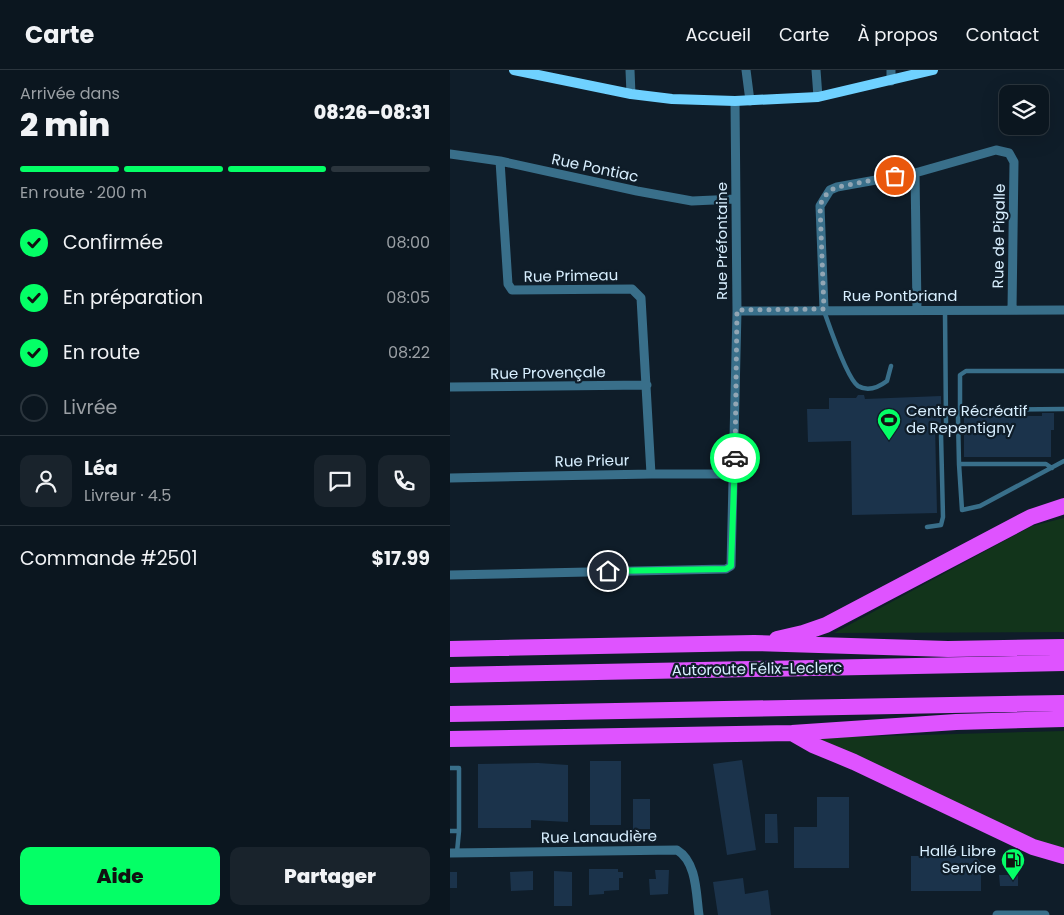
<!DOCTYPE html>
<html lang="fr">
<head>
<meta charset="utf-8">
<style>
  body { margin:0; font-family:Poppins,sans-serif; background:#19232c; color:#f1f3f6; height:100vh; display:flex; flex-direction:column; font-size:19px; white-space:nowrap }
  * { box-sizing:border-box; margin:0 }
  p { font-size:16px; color:#9a9fa4 }
  .icon { flex:none; width:28px; height:28px; fill:none; stroke:currentColor; stroke-width:2; stroke-linecap:round; stroke-linejoin:round }
  .map { position:relative; flex:1; overflow:hidden }
  .panel { display:flex; flex-direction:column; background:#0b161f; width:450px }
  .panel>* { flex:none }
  .controls { position:absolute; left:549px; top:15px; display:grid; gap:10px }
  .controls a { display:grid; place-items:center; width:50px; height:50px; border-radius:10px; background:#0b161f; box-shadow:0 5px 20px #0002,0 0 0 1px #2b353d; font-size:25px }
  .pin { position:absolute; display:grid; place-items:center; width:42px; height:42px; color:#fff; margin:-21px; border:2px solid #fff; border-radius:50%; box-shadow:0 1px 5px #0007 }
  .courier { position:absolute; display:grid; place-items:center; width:50px; height:50px; margin:-25px; border:4px solid #04ff66; border-radius:50%; background:#fff; color:#222; box-shadow:0 1px 6px #0007 }
  .headline em { font-style:normal; font-weight:800 }
  .headline div { display:flex; flex-direction:column-reverse }
  .headline { display:flex; align-items:center; justify-content:space-between; height:85px; padding:0 20px }
  h1 { font-size:32px; font-weight:800; line-height:38px }
  .bar { display:grid; grid-template-columns:repeat(4,1fr); gap:8px 5px; align-content:center; height:60px; padding:0 20px }
  .bar i { height:6px; border-radius:4px; background:#2b353d }
  .bar .current { background:#04ff66 }
  .bar p { grid-column:span 4 }
  .line { display:flex; align-items:center; gap:12px; padding:0 20px; border-top:1px solid #2b353d }
  .line div { flex:1 }
  .round { display:grid; place-items:center; flex:none; width:52px; height:52px; border-radius:10px; background:#19232c }
  ol { padding:0 20px; list-style:none }
  li { display:flex; align-items:center; gap:15px; height:55px }
  li p { margin-inline-start:auto }
  li .icon { padding:5px; border-radius:50%; background:#04ff66; color:#111; stroke-width:4 }
  li:last-child { color:#9a9fa4 }
  li i { width:28px; height:28px; border:2px solid #2b353d; border-radius:50% }
  .primary-button { display:flex; gap:10px; margin-top:auto; padding:10px 20px }
  .primary-button a { flex:1; height:58px; border-radius:10px; background:#04ff66; color:#111; font-size:20px; font-weight:800; line-height:58px; text-align:center }
  .primary-button a+a { background:#19232c; color:#f1f3f6 }
  header { display:flex; align-items:center; gap:30px; box-sizing:border-box; height:70px; padding:0 25px; background:#0b161f; border-bottom:1px solid #2b353d }
  header strong { font-size:24px }
  nav { display:flex; gap:28px; margin-inline-start:auto; font-size:18px }
  main { display:flex; flex:1; min-height:0 }
  .map>svg:first-child { display:block }
</style>
</head>
<body>
<header>
<strong>Carte</strong>
<nav><a>Accueil</a><a>Carte</a><a>À propos</a><a>Contact</a></nav>
</header>
<main>
<section class="panel">
<div class="headline"><div><h1>2 min</h1><p>Arrivée dans</p></div><em>08:26–08:31</em></div>
<div class="bar"><i class="current"></i><i class="current"></i><i class="current"></i><i></i><p>En route · 200 m</p></div>
<ol>
<li><svg class="icon" aria-label="check" viewBox="0 0 24 24"><path d="M5 12l5 5 9-10"/></svg>Confirmée<p>08:00</p></li>
<li><svg class="icon" aria-label="check" viewBox="0 0 24 24"><path d="M5 12l5 5 9-10"/></svg>En préparation<p>08:05</p></li>
<li><svg class="icon" aria-label="check" viewBox="0 0 24 24"><path d="M5 12l5 5 9-10"/></svg>En route<p>08:22</p></li>
<li><i></i>Livrée</li>
</ol>
<div class="line" style="height:90px"><a class="round"><svg class="icon" aria-label="person" viewBox="0 0 24 24"><circle cx="12" cy="8" r="4"/><path d="M4 21q1-7 8-7t8 7"/></svg></a><div><b>Léa</b><p>Livreur · 4.5</p></div><a class="round"><svg class="icon" aria-label="chat" viewBox="0 0 24 24"><path d="M4 5h16v11H9l-5 4z"/></svg></a><a class="round"><svg class="icon" aria-label="phone" viewBox="0 0 24 24"><path d="M5 4h4l2 5-3 2q2 4 5 5l2-3 5 2v4C11 20 4 13 5 4z"/></svg></a></div>
<div class="line" style="height:65px"><div>Commande #2501</div><b>$17.99</b></div>
<div class="primary-button"><a>Aide</a><a>Partager</a></div>
</section>
<div class="map">
<svg width="614" height="845" viewBox="0 0 614 845">
  <rect width="100%" height="100%" fill="#0f1d29"/>
  <path fill="#12341b" d="M614 448V562L384 563 582 456Z
    M614 661V781L587 773 364 668Z"/>
  <path fill="#1b334b" d="M408 325H414L415 329 491 326V355H485L487 443 402 445 401 371 358 372 357 339H379V328H406Z
    M592 343H604V360H601V387H514V346H592Z
    M292 690 306 780 277 785 263 694Z
    M140 691H171V755H140Z
    M88 693 118 695V752L81 750V758H28V694Z
    M367 727H399V798H344V757H367Z
    M183 729H200V759H183Z
    M315 744H327L328 773H315Z
    M461 786H525L531 793V821H461Z
    M139 799H168V802H173V808H169V820L154 821V824L139 825Z
    M205 800H219L218 824 200 825 199 809H206Z
    M83 801V820L61 821 60 802Z
    M104 801 122 802V836H104Z
    M0 802H7V818H0Z
    M549 805H568V816H550Z
    M293 808 295 824 318 820 321 845H268L263 812Z"/>
  <g fill="none" stroke-linecap="round" stroke-linejoin="round">
    <path stroke="#396f8a" stroke-width="4.5" d="M374 241C379 255 397 309 408 316 418 322 429 317 437 311L441 296
      M614 301H516L510 305V340L614 339
      M510 340 508 348 509 394H596L602 398
      M509 394 512 440 530 436 614 391
      M477 457 491 455 493 447 491 364 496 354 495 241
      M0 698H9V761H0
      M7 782 9 761"/>
    <path stroke="#396f8a" stroke-width="9" d="M180 0 181 24
      M296 0 300 31
      M366 0 368 27
      M441 0V11
      M0 84 50 91 187 121 242 131 286 129
      M50 91 58 214 62 220 182 219 191 228 201 404
      M465 103 467 239
      M374 239 370 136 380 120 387 117 465 103 546 80 559 83 564 92 562 240
      M287 241 614 240
      M0 317 197 315
      M0 408 201 404H285
      M0 505 276 499 281 496 287 241 285 31
      M0 783 227 780C247 792 246 824 249 845
      M547 845H595"/>
    <path stroke="#6fd1ff" stroke-width="10" d="M64 0 181 24 222 29 285 31 368 27 483 0"/>
    <path stroke="#df53ff" stroke-width="16" d="M327 569 353 563 376 555 581 447 614 436
      M0 579 304 573 498 579 614 577
      M0 605 614 593
      M0 644 614 633
      M342 663 363 675 404 692 583 777 614 786
      M0 669 342 663 506 652 614 649"/>
  </g>
  <g fill="none" stroke-linecap="round" stroke-linejoin="round">
    <path stroke="#92a6b4" stroke-width="5" stroke-dasharray="0 9" d="M285 388 287 240 374 239 370 136C373 127 378 121 387 117L445 106"/>
    <path stroke="#04ff66" stroke-width="6" d="M158 501 276 499 281 496 285 388"/>
  </g>
  <defs>
    <g id="stadium-pin" transform="scale(1.25)"><path d="M0 17L-7.5 6A9.5 9.5 0 1 1 7.5 6Z" fill="#04ff66" stroke="#0f1d29"/><path d="M0-5a6.5 5 0 1 0 0 10a6.5 5 0 1 0 0-10ZM-3.5-1.8h7v3.6h-7Z" fill="#111"/></g>
    <g id="fuel-pin" transform="scale(1.25)"><path d="M0 17L-7.5 6A9.5 9.5 0 1 1 7.5 6Z" fill="#04ff66" stroke="#0f1d29"/><path d="M-5.5-6h7V0h2V4h1.3V-2.5L3-4.5l.8-.8L6-3V5H2.5V1h-1V6h-7ZM-4.2-4.7v3.2H.2V-4.7Z" fill="#111"/></g>
  </defs>
  <g fill-rule="evenodd">
    <use href="#stadium-pin" x="439" y="350"/>
    <use href="#fuel-pin" x="563" y="790"/>
  </g>
  <g text-anchor="middle" stroke-width="4.5" stroke-linejoin="round" paint-order="stroke">
    <g font-size="15" fill="#d8efff" stroke="#0f1d29">
      <text transform="translate(145 98) rotate(12)" y="5">Rue Pontiac</text>
      <text transform="translate(549 166) rotate(-89)" y="5">Rue de Pigalle</text>
      <text transform="translate(272 171) rotate(-90)" y="5">Rue Préfontaine</text>
      <text transform="translate(121 206) rotate(-1)" y="5">Rue Primeau</text>
      <text x="450" y="231">Rue Pontbriand</text>
      <text transform="translate(98 303) rotate(-1)" y="5">Rue Provençale</text>
      <text transform="translate(142 391) rotate(-1)" y="5">Rue Prieur</text>
      <text transform="translate(307 599) rotate(-1)" y="5">Autoroute Félix-Leclerc</text>
      <text transform="translate(149 767) rotate(-1)" y="5">Rue Lanaudière</text>
    </g>
    <g font-size="15" fill="#d8efff" stroke="#0f1d29" text-anchor="start">
      <text x="456" y="346">Centre Récréatif<tspan x="456" dy="17">de Repentigny</tspan></text>
      <text x="546" y="786" text-anchor="end">Hallé Libre<tspan x="546" dy="17">Service</tspan></text>
    </g>
  </g>
</svg>
<div class="controls">
<a><svg class="icon" aria-label="layers" viewBox="0 0 24 24"><path d="M12 4l9 5-9 5-9-5zM3 14l9 5 9-5"/></svg></a>
</div>
<div class="pin" style="left:445px;top:106px;background:#ea580c"><svg class="icon" aria-label="bag" viewBox="0 0 24 24"><path d="M5 8h14l-1 12H6zM9 8a3 3 0 0 1 6 0"/></svg></div>
<div class="pin" style="left:158px;top:501px;background:#1f2937"><svg class="icon" aria-label="home" viewBox="0 0 24 24"><path d="M3 11l9-7 9 7M6 9v11h12V9"/></svg></div>
<div class="courier" style="left:285px;top:388px"><svg class="icon" aria-label="car" viewBox="0 0 24 24"><path d="M5 17H2v-5l4-1 3-4h7l3 4 3 1v5h-3M9 17h6M6 11h13"/><circle cx="7" cy="17" r="2"/><circle cx="17" cy="17" r="2"/></svg></div>
</div>
</main>
</body>
</html>
